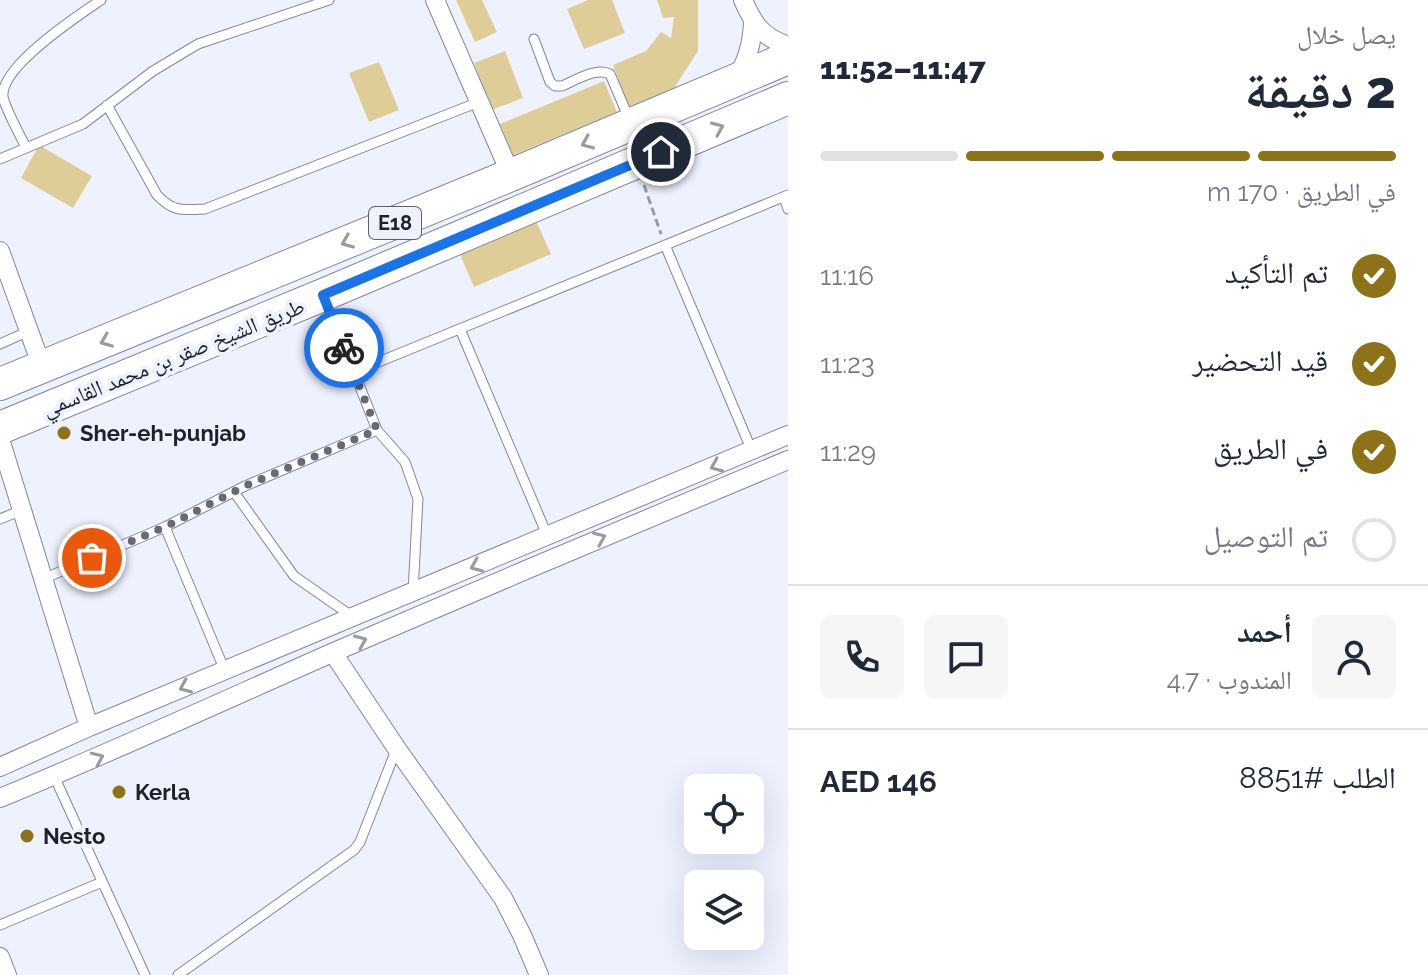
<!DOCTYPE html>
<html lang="ar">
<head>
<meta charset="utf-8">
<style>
  body { margin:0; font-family:Raleway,"Noto Naskh Arabic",sans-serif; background:#f6f6f7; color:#1f2937; direction:rtl; height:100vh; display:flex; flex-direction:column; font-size:30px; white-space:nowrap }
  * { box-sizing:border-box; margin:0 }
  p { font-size:26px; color:#747a83 }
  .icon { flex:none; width:44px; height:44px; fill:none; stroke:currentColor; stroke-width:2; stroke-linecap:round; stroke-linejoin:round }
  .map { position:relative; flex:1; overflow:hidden; direction:ltr }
  .panel { display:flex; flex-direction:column; background:#fff; width:640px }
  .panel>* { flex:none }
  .controls { position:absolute; left:684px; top:774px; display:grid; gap:16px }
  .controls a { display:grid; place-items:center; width:80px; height:80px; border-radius:12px; background:#fff; box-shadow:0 8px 32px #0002; font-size:40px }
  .pin { position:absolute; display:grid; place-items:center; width:68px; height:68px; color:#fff; margin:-34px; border:4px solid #fff; border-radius:50%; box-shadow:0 2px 8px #0007 }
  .courier { position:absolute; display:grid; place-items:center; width:80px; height:80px; margin:-40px; border:6px solid #1a73e8; border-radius:50%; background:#fff; color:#222; box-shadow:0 2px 10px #0007 }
  .summary em { font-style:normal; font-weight:800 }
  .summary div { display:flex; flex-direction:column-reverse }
  .summary { display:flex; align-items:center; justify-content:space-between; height:136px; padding:0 32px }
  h1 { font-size:52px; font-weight:800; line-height:60px }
  .bar { display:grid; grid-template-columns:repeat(4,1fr); gap:12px 8px; align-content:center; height:96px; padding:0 32px }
  .bar i { height:10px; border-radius:6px; background:#e0e1e3 }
  .bar .selected { background:#8d7317 }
  .bar p { grid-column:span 4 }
  .line { display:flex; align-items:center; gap:20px; padding:0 32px; border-top:2px solid #e0e1e3 }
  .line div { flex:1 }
  .round { display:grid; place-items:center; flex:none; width:84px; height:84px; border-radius:12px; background:#f6f6f7 }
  ol { padding:0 32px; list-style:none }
  li { display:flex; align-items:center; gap:24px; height:88px }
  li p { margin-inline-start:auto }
  li .icon { padding:8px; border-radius:50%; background:#8d7317; color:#fff; stroke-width:4 }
  li:last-child { color:#747a83 }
  li i { width:44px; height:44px; border:4px solid #e0e1e3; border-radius:50% }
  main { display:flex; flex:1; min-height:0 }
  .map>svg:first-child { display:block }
</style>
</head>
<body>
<main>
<section class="panel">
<div class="summary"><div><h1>2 دقيقة</h1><p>يصل خلال</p></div><em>11:47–11:52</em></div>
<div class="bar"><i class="selected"></i><i class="selected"></i><i class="selected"></i><i></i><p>في الطريق · 170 m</p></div>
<ol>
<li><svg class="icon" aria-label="check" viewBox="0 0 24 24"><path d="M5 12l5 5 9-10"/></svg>تم التأكيد<p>11:16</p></li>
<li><svg class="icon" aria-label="check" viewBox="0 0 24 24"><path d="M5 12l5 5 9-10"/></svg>قيد التحضير<p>11:23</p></li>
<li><svg class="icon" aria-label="check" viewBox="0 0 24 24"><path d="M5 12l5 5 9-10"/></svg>في الطريق<p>11:29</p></li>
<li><i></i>تم التوصيل</li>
</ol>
<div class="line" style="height:144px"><a class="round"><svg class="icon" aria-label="person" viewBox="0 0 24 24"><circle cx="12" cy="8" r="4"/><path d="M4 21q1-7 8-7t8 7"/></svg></a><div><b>أحمد</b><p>المندوب · 4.7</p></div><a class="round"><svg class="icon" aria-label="chat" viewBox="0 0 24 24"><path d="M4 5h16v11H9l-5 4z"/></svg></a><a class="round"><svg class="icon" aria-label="phone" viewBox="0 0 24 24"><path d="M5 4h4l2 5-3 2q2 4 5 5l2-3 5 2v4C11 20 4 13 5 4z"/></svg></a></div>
<div class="line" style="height:104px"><div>الطلب #8851</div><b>AED 146</b></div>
</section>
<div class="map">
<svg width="788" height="975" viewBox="0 0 788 975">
  <rect width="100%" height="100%" fill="#eef2ff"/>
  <path fill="#dfcd98" d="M456 0H482L497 32 475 42Z
    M588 0H612L625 33 584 49 567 9Z
    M657 0H698V51L671 93 629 107 613 65 646 51 661 32 671 38 674 17 663 18Z
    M505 51 523 98 491 110 474 63Z
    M379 62 399 110 369 122 349 73Z
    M604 81 617 112 513 155 500 124Z
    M39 145 92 176 73 208 21 178Z
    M531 210 551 254 474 287 455 243Z"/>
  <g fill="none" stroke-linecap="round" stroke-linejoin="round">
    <g stroke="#82879b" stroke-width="11">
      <path id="lane" d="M534 39 550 82 555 86H562C576 80 596 67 610 74L630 121
        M107 105 157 195C173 212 182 210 205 209L479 102
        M26 148C20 134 6 111 3 97 0 66 79 15 101 0
        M0 159 83 124 153 71 198 44 329 0
        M784 197 788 209
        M665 245 752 451
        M326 301 377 430 405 462 418 499 413 592
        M460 329 547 535
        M0 344 29 331
        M354 372 788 195
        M234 492 294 576 353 617
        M0 519 22 510
        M165 527 225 671
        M43 579 165 527 245 486 377 430
        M54 776 145 975
        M0 925 102 882
        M178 975 354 850 360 842 396 750"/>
    </g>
    <g stroke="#82879b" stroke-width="20">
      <path id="street" d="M435 0 511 175
        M743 0C754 25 761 36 788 46
        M737 77C748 60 752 43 753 23
        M0 251 42 367
        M0 439 89 727
        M333 653 397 749 503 898 522 935 539 975
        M0 767 89 727 788 435
        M0 798C112 752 223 701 334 652 485 587 636 523 788 460
        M0 957 7 975"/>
    </g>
    <g stroke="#82879b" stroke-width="34">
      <path id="highway" d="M0 384 511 175 788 58
        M0 428 323 295 788 98"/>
    </g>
    <path stroke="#979ba6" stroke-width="3" stroke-dasharray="8 4" stroke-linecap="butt" d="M644 185 661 234"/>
    <use href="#lane" stroke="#fff" stroke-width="9"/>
    <use href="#street" stroke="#fff" stroke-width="18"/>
    <use href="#highway" stroke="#fff" stroke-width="32"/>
  </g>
  <defs><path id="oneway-chevron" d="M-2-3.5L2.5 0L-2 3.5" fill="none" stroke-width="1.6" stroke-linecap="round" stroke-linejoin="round" transform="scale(2)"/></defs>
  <g stroke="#9a9b9f">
    <use href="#oneway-chevron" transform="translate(718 128) rotate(-23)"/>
    <use href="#oneway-chevron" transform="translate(587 143) rotate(157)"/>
    <use href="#oneway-chevron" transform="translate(347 242) rotate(158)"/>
    <use href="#oneway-chevron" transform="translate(106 341) rotate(158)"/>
    <use href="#oneway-chevron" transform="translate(716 466) rotate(157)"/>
    <use href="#oneway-chevron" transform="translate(600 538) rotate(-23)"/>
    <use href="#oneway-chevron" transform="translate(476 566) rotate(157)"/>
    <use href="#oneway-chevron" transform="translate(361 641) rotate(-23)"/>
    <use href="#oneway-chevron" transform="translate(185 687) rotate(157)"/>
    <use href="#oneway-chevron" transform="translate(98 758) rotate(-24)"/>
  </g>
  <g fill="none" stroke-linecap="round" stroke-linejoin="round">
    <path stroke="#676a74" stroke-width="8" stroke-dasharray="0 14.4" d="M92 558 165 527 245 486 377 430 344 348"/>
    <path stroke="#1a73e8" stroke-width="10" d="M344 348 323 295 661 152"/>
  </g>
  <g fill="#8d7317" stroke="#eef2ff" stroke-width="3">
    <circle cx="64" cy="433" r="8"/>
    <circle cx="119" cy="792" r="8"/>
    <circle cx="27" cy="836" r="8"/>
  </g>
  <g text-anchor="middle" stroke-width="8" stroke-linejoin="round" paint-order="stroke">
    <rect fill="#eef2ff" stroke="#5d6069" stroke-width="2" x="369" y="207" width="52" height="32" rx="6"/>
    <g font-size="20" font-weight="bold" fill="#1f2129">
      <text x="395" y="230">E18</text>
    </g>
    <g font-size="22" fill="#1f2129" stroke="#eef2ff">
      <text transform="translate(173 357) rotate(-22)" y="8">طريق الشيخ صقر بن محمد القاسمي</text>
    </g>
    <g font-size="22" font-weight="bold" fill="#1f2129" stroke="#eef2ff" text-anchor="start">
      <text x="80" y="441">Sher-eh-punjab</text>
      <text x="135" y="800">Kerla</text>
      <text x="43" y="844">Nesto</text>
    </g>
  </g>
</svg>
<div class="controls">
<a><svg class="icon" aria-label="locate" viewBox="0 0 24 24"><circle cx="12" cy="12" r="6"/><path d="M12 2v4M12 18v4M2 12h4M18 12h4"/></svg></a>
<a><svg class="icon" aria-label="layers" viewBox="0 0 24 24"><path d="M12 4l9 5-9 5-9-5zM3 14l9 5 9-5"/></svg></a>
</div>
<div class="pin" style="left:92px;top:558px;background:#ea580c"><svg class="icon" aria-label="bag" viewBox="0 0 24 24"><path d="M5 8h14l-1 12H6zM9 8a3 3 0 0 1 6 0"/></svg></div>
<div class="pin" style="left:661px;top:152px;background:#1f2937"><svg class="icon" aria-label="home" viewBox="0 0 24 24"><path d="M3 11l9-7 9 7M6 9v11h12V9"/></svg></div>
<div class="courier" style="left:344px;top:348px"><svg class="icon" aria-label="bike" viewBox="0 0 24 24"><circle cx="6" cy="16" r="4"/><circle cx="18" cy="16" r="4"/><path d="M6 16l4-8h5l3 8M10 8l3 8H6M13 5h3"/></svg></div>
</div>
</main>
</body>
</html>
